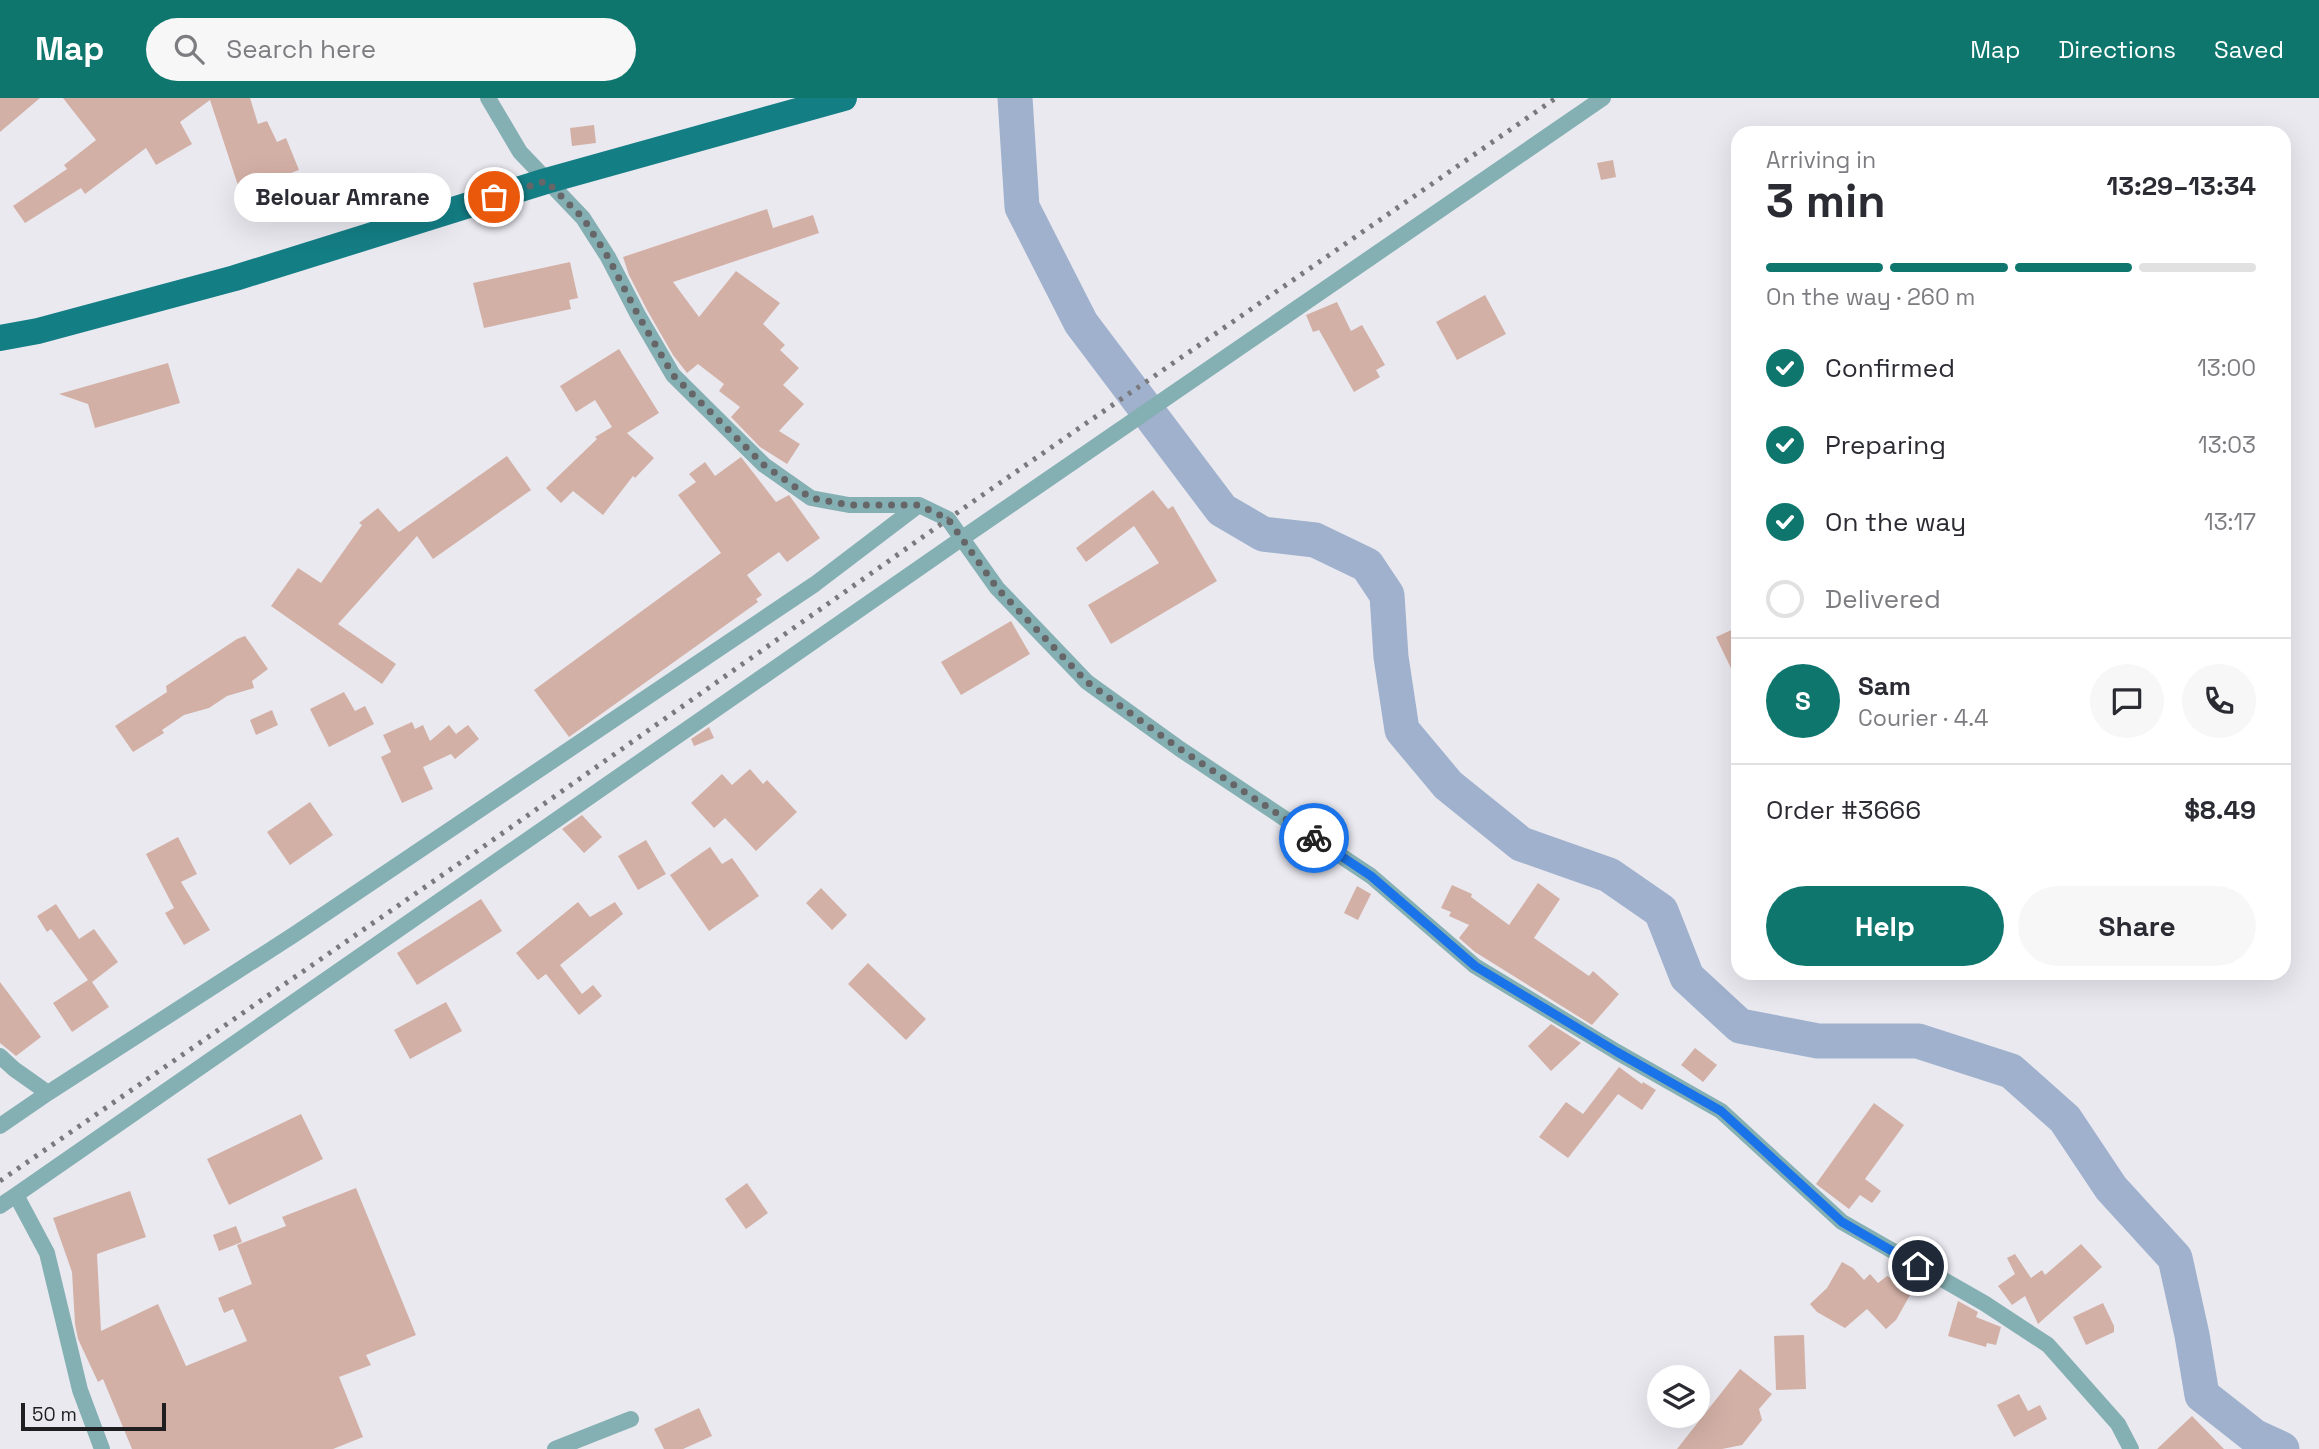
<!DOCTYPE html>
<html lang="en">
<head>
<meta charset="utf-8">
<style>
  body { margin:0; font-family:"Space Grotesk",sans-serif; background:#f7f7f7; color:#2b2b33; height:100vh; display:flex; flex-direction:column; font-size:26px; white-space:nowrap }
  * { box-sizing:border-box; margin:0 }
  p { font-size:23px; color:#7c7c81 }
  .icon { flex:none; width:38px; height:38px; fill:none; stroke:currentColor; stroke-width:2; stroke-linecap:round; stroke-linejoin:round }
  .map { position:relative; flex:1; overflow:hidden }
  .sheet { position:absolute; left:1731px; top:28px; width:560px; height:854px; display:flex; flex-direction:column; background:#fff; border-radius:21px; box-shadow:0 7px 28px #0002 }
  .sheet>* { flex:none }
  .tools { position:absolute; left:1647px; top:1267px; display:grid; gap:14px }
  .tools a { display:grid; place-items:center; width:63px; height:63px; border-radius:50%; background:#fff; box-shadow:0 7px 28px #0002; font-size:35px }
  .scale { position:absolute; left:21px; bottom:18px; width:145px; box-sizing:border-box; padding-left:7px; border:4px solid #1f1f21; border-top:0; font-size:19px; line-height:24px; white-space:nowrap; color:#1f1f21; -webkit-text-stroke:5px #eae9f0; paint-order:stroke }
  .pin { position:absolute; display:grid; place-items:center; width:60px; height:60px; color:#fff; margin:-30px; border:4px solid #fff; border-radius:50%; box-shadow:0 2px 7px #0007 }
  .courier { position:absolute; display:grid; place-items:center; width:70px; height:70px; margin:-35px; border:5px solid #1a73e8; border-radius:50%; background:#fff; color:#222; box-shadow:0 2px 9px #0007 }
  .bubble { position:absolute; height:49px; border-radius:24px; background:#fff; box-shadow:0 7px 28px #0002; font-size:23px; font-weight:600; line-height:49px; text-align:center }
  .overview em { font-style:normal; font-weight:600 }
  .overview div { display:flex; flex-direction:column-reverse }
  .overview { display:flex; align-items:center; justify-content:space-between; height:119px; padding:0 35px }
  h1 { font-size:46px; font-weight:600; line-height:52px }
  .bar { display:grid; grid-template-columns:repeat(4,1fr); gap:10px 7px; align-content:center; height:84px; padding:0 35px }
  .bar i { height:9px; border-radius:5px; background:#e1e1e2 }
  .bar .on { background:#0f766e }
  .bar p { grid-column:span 4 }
  .line { display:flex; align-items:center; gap:18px; padding:0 35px; border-top:2px solid #e1e1e2 }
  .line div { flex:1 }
  .round { display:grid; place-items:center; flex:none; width:74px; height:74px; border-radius:37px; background:#f7f7f7 }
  ol { padding:0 35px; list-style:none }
  li { display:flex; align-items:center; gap:21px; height:77px }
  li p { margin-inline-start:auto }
  li .icon { padding:7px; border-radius:50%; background:#0f766e; color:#fff; stroke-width:4 }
  li:last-child { color:#7c7c81 }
  li i { width:38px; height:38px; border:4px solid #e1e1e2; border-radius:50% }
  .action { display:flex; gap:14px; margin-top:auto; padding:14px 35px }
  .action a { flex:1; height:80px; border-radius:42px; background:#0f766e; color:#fff; font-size:28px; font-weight:600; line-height:80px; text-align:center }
  .action a+a { background:#f7f7f7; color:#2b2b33 }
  header { display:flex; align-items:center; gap:42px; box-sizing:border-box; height:98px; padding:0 35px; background:#0f766e; color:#fff }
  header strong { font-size:33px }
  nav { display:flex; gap:38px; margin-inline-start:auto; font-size:24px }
  .search { width:490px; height:63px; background:#f7f7f7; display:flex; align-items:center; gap:18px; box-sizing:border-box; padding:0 24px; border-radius:38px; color:#7c7c81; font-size:26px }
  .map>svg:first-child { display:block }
</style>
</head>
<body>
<header>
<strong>Map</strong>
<div class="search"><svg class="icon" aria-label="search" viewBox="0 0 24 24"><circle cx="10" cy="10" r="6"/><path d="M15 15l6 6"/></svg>Search here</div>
<nav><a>Map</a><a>Directions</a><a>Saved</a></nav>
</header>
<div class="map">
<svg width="2319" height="1351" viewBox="0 0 2319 1351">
  <rect width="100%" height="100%" fill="#eae9f0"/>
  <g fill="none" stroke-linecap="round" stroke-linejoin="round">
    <path stroke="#9fb1cc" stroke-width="35" d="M1015 0 1022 109 1081 225 1222 412 1263 436 1315 442 1367 467 1387 497 1391 559 1402 632 1448 687 1521 746 1609 777 1661 813 1687 879 1740 928 1818 943H1918L2011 973 2065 1021 2111 1090 2175 1160 2192 1237 2202 1297 2254 1338 2282 1351"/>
  </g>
  <path fill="#d3b0a6" d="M0 0H40L0 34Z
    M63 0H250L258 26 267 23 277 44 286 40 299 72 277 80 285 107 248 118 210 2 180 24 192 46 156 67 146 50 85 96 81 90 25 125 13 108 67 71 64 67 96 42Z
    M594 27 596 45 572 48 570 30Z
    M1613 62 1616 79 1601 82 1597 65Z
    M767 111 773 130 813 117 819 135 673 184 699 219 736 173 780 205 763 226 785 247 780 252 799 270 783 287 804 306 779 333 800 346 787 366 760 349 731 319 740 309 719 293 724 286 698 266 687 275 673 257 647 212 629 177 623 159Z
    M570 164 578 200 569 202 571 211 484 230 473 185Z
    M1485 197 1506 236 1457 262 1436 224Z
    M1337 204 1351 233 1362 227 1385 267 1376 272 1380 279 1354 294 1319 232 1313 234 1306 217Z
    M619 251 659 315 627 335 654 360 635 380 633 378 603 417 573 393 561 405 546 390 597 341 595 339 612 329 595 302 576 314 560 288Z
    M168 265 180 305 95 330 88 306 59 296Z
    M507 358 531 392 433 461 417 438 338 526 396 566 382 586 271 508 298 470 321 485 362 427 359 425 378 410 399 434Z
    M741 359 776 404 789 397 820 440 787 464 779 454 747 477 762 497 756 501 758 504 569 639 534 592 721 455 678 397 696 384 689 376 705 364 715 378Z
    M1153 392 1168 411 1173 408 1217 483 1111 546 1088 507 1159 465 1134 428 1086 464 1076 450Z
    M1011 523 1030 556 961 597 941 564Z
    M1738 529V585L1716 539Z
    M245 538 268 571 252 583 254 590 227 598 209 610 184 617 162 632 164 635 133 654 115 628 167 594 166 588 237 541Z
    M344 594 355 613 365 608 374 626 329 649 310 611Z
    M272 612 278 627 256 637 250 622Z
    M412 624 415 631 423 627 430 643 449 627 456 636 468 627 479 641 455 661 451 656 423 669 433 691 402 705 381 659 391 654 383 637Z
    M709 629 714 640 694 648 691 641Z
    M750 671 763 686 767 682 797 714 756 753 725 720 714 730 691 705 722 676 732 687Z
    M310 704 333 737 290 767 267 734Z
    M582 717 602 739 584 755 562 731Z
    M178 739 197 776 181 784 210 832 184 847 165 815 174 810 146 756Z
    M646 742 666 776 638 792 618 758Z
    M710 749 722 766 732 760 759 798 709 833 670 777Z
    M1538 785 1560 801 1534 840 1589 878 1593 873 1619 896 1592 927 1475 854 1459 840 1469 827 1449 818 1451 814 1441 810 1452 787 1472 796 1471 799 1509 827Z
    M1357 788 1371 796 1358 822 1344 815Z
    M821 790 847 817 832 832 806 805Z
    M481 801 502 833 417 887 397 855Z
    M578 804 590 819 615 804 623 816 560 867 582 896 593 887 602 898 579 917 546 876 538 882 516 855Z
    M56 806 79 841 94 831 118 864 92 884 109 909 72 934 53 905 88 882 51 831 47 834 37 818Z
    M868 865 926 921 906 942 848 886Z
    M0 884 41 939 16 958 0 945Z
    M446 904 462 933 410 961 394 932Z
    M1551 926 1581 945 1551 973 1528 948Z
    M1695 950 1717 967 1703 984 1681 967Z
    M1619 969 1642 986 1643 984 1656 992 1642 1012 1618 996 1568 1060 1539 1039 1566 1004 1583 1016Z
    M1874 1005 1904 1027 1865 1081 1881 1093 1872 1105 1860 1097 1849 1111 1816 1086Z
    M301 1016 323 1061 229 1107 207 1061Z
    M747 1085 768 1115 746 1131 725 1101Z
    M356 1090 416 1237 366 1257 371 1267 339 1279 363 1339 333 1351H132L103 1281 98 1284 78 1241 75 1226 72 1174 53 1120 130 1093 146 1139 97 1156 101 1233 158 1206 186 1268 247 1243 233 1211 224 1215 218 1200 252 1186 237 1147 286 1128 282 1119Z
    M236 1128 242 1144 219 1153 213 1137Z
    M2081 1146 2102 1169 2038 1226 2025 1198 2012 1207 1998 1188 2015 1176 2007 1160 2015 1156 2031 1180 2042 1172 2045 1177Z
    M1842 1164 1853 1170 1864 1182 1870 1176 1878 1185 1887 1178 1899 1185 1907 1177 1918 1183 1896 1222 1886 1231 1867 1211 1845 1230 1817 1214 1810 1206 1827 1190Z
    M1958 1203 1978 1214 1976 1219 2001 1229 1996 1247 1987 1245 1986 1249 1948 1238Z
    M2103 1205 2114 1228V1234L2086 1247 2073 1219Z
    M1804 1237 1806 1291 1776 1292 1774 1238Z
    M1740 1271 1772 1296 1759 1311 1762 1322 1742 1347 1722 1351H1677Z
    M2019 1296 2028 1313 2040 1307 2047 1321 2014 1339 1997 1307Z
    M699 1310 712 1338 683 1351H664L654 1331Z
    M2192 1318 2224 1351H2157Z"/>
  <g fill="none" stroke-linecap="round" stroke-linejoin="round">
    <path stroke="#85b0b3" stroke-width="16" d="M488 0 520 54 583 120 608 159 638 217 673 277 764 367 811 400 849 407H919L948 421 997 490 1087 584 1180 651 1371 778 1475 868 1617 954 1721 1013 1842 1124 1984 1205 2048 1247 2118 1326 2131 1351
      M0 958 14 971 48 995
      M0 1028 48 995 295 836 815 486 919 407
      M0 1108 16 1097
      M102 1351 80 1292 47 1155 16 1097 961 441 1603 0
      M555 1351 631 1321"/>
    <path stroke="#147e85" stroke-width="26" d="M0 240 38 233 235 180 546 83 844 0"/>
    <path stroke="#7a797e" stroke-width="5" stroke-dasharray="3.5 7" stroke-linecap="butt" d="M0 1083 480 751 971 405 1556 0"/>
  </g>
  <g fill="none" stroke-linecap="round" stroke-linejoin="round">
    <path stroke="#666669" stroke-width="7" stroke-dasharray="0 12.6" d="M494 99 546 83 583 120 608 159 638 217 673 277 764 367 811 400 849 407H919L948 421 997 490 1087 584 1180 651 1314 740"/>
    <path stroke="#1a73e8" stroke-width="9" d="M1314 740 1371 778 1475 868 1617 954 1721 1013 1842 1124 1918 1168"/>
  </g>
</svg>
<div class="tools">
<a><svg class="icon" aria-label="layers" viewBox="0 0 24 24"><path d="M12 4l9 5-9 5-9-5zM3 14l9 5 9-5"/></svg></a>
</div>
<div class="scale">50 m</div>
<div class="pin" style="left:494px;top:99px;background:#ea580c"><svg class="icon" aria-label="bag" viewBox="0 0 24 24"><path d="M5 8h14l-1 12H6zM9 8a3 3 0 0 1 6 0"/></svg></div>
<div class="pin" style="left:1918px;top:1168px;background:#1f2937"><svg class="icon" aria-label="home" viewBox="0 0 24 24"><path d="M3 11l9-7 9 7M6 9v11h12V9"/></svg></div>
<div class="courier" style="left:1314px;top:740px"><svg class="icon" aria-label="bike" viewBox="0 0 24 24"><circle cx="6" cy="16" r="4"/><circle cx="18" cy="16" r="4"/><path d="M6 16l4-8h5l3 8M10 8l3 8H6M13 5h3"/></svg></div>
<div class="bubble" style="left:234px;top:75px;width:217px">Belouar Amrane</div>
<section class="sheet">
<div class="overview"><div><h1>3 min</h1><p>Arriving in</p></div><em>13:29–13:34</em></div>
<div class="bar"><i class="on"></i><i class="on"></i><i class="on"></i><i></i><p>On the way · 260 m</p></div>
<ol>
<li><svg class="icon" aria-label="check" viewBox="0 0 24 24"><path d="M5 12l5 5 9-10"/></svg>Confirmed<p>13:00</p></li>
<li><svg class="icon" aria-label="check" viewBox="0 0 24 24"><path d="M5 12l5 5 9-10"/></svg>Preparing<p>13:03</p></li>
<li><svg class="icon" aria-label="check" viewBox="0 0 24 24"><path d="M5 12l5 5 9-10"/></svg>On the way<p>13:17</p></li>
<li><i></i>Delivered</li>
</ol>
<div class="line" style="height:126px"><b class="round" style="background:#0f766e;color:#fff">S</b><div><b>Sam</b><p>Courier · 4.4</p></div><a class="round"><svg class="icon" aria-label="chat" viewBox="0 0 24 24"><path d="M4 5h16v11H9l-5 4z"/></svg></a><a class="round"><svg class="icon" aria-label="phone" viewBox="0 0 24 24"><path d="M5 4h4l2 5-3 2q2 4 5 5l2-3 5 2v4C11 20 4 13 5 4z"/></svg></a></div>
<div class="line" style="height:91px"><div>Order #3666</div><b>$8.49</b></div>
<div class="action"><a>Help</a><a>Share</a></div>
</section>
</div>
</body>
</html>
